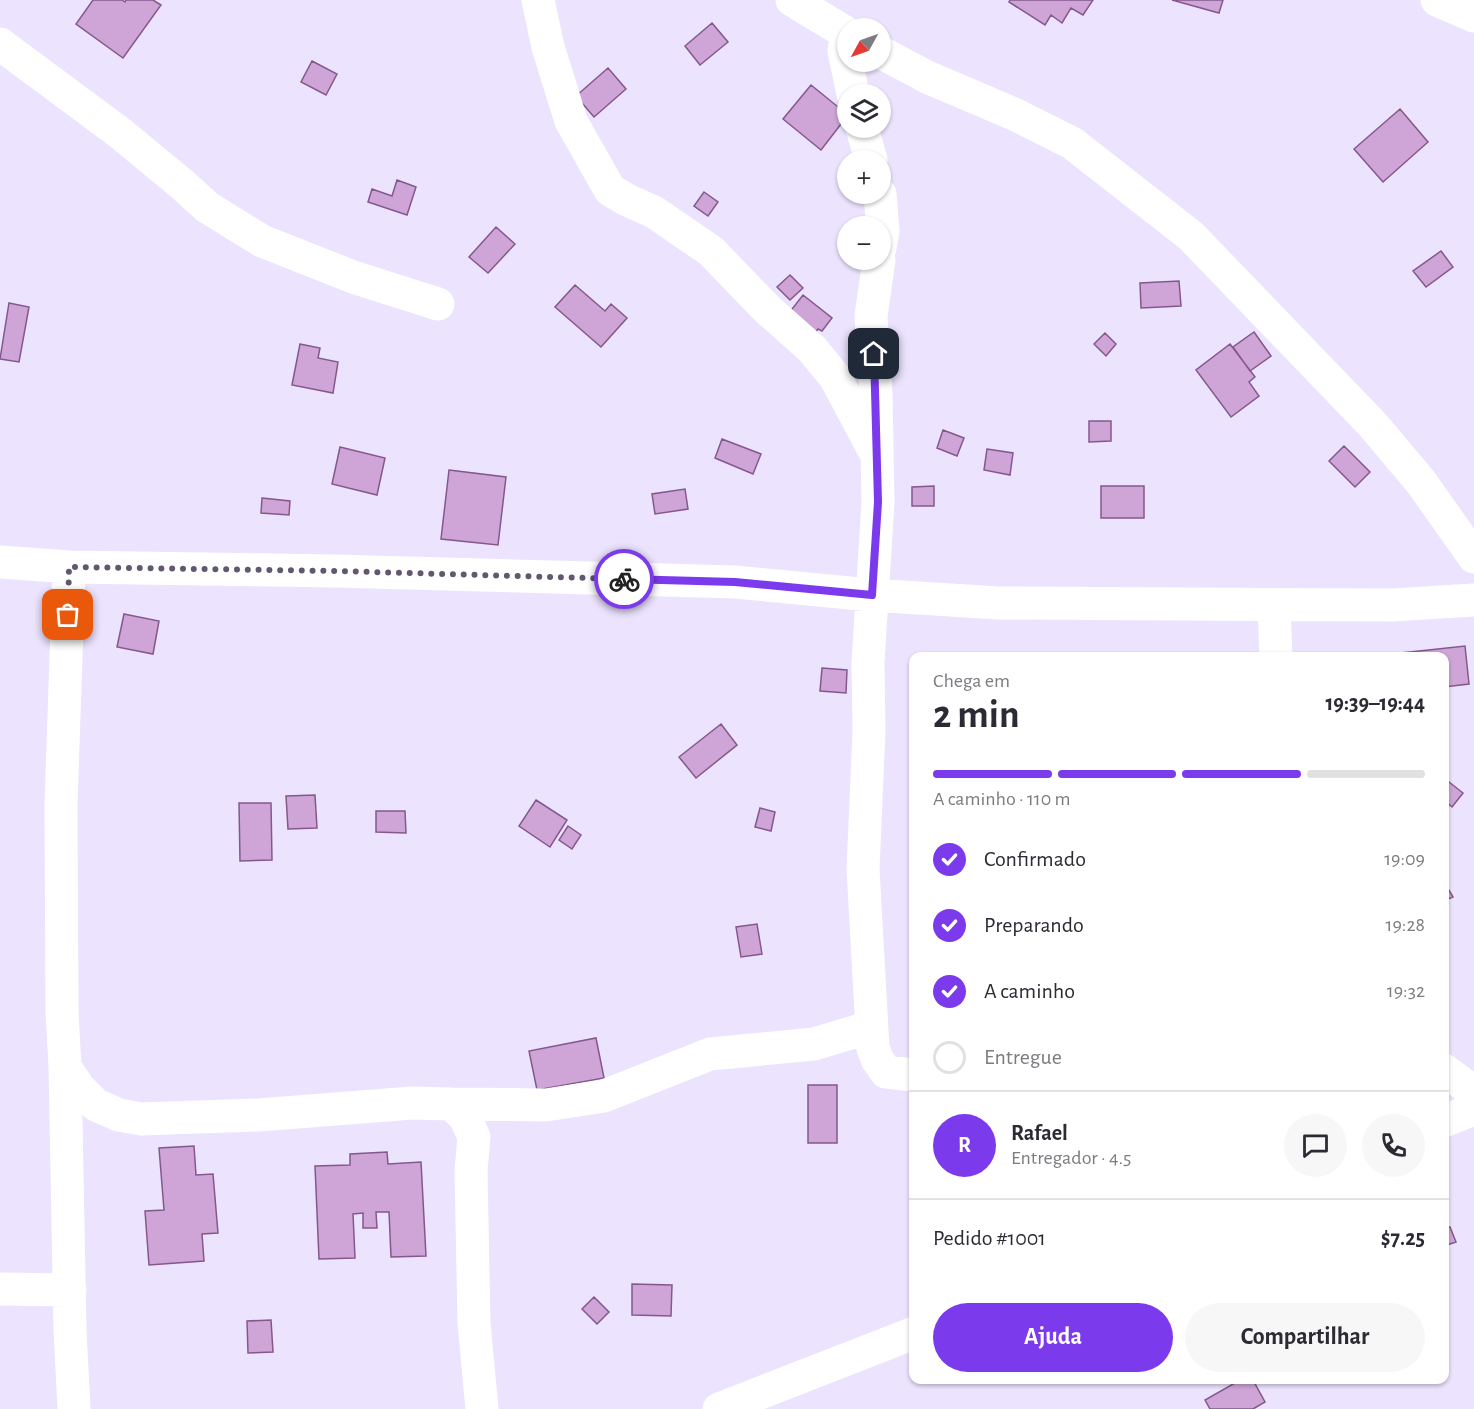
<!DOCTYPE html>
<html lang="pt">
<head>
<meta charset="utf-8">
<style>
  body { margin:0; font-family:"Alegreya Sans",sans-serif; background:#f7f7f7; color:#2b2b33; height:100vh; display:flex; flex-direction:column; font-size:22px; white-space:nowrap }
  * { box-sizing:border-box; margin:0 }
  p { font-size:20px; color:#7c7c81 }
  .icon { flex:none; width:33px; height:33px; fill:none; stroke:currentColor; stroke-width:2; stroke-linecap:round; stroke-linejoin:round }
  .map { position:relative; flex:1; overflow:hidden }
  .details { position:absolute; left:909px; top:652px; width:540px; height:732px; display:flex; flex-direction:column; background:#fff; border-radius:12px; box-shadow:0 2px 4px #0004 }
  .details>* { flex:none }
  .needle { width:39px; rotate:230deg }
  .controls { position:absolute; left:837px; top:18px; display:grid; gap:12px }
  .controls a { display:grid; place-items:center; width:54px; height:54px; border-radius:50%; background:#fff; box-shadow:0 2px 4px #0004; font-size:30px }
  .pin { position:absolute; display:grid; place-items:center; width:51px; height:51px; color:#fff; margin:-26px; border-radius:12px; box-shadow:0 3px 9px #0006 }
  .courier { position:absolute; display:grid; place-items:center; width:60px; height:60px; margin:-30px; border:4px solid #7c3aed; border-radius:50%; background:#fff; color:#222; box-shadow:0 2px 8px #0007 }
  .head em { font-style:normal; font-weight:700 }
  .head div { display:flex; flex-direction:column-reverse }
  .head { display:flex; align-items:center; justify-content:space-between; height:102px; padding:0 24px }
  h1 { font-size:39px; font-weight:700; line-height:45px }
  .bar { display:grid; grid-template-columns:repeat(4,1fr); gap:9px 6px; align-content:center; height:72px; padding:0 24px }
  .bar i { height:8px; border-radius:4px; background:#e1e1e2 }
  .bar .selected { background:#7c3aed }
  .bar p { grid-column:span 4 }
  .line { display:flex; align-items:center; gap:15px; padding:0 24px; border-top:2px solid #e1e1e2 }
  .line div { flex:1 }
  .round { display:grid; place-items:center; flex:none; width:63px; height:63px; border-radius:32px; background:#f7f7f7 }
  ol { padding:0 24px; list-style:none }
  li { display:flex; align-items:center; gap:18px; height:66px }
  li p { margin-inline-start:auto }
  li .icon { padding:6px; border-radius:50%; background:#7c3aed; color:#fff; stroke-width:4 }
  li:last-child { color:#7c7c81 }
  li i { width:33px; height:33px; border:3px solid #e1e1e2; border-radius:50% }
  .button { display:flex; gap:12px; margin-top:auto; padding:12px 24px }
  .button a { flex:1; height:69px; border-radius:36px; background:#7c3aed; color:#fff; font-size:24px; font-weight:700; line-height:69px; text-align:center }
  .button a+a { background:#f7f7f7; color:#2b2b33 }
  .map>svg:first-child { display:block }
</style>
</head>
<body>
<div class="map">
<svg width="1474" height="1409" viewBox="0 0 1474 1409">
  <rect width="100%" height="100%" fill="#ece3fe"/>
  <path fill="#cea5d6" stroke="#84588d" stroke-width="1.5" d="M93 0H122L125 2 126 0H153L161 5 123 58 76 24Z
    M1010 0H1093L1083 15 1071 8 1062 23 1051 15 1045 25 1009 2Z
    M1172 0H1223L1219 13Z
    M712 23 728 42 700 65 685 46Z
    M312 61 337 74 326 95 301 82Z
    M608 68 626 89 594 117 576 96Z
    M811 85 848 115 821 150 783 119Z
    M1400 109 1428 142 1383 182 1354 149Z
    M397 180 416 187 407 215 368 202 372 189 392 196Z
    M704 192 718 202 708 216 694 206Z
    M496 227 515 244 488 273 469 257Z
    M1441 251 1453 267 1426 287 1413 271Z
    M790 275 803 288 790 300 777 287Z
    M1179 281 1181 306 1141 308 1140 283Z
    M575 285 605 311 611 304 627 318 601 347 555 307Z
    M803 295 832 318 822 331 818 329 811 338 785 318Z
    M9 303 29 307 19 362 0 359Z
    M1254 332 1271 356 1250 371 1233 347Z
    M1105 333 1116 344 1106 356 1094 344Z
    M300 344 320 348 318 358 338 362 333 393 292 385Z
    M1230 344 1255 377 1249 382 1259 396 1231 417 1196 370Z
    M1089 421H1111V441L1089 442Z
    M943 430 964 438 957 456 937 448Z
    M722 439 761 454 753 474 715 458Z
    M1344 446 1370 472 1355 487 1329 461Z
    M340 447 385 458 377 495 332 484Z
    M987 449 1013 453 1010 475 984 470Z
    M449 470 506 477 498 545 441 539Z
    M934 486V506H912V487Z
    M1101 486H1144V518H1101Z
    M685 489 688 509 655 514 652 494Z
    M262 498 290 501 289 515 261 513Z
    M124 614 159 621 153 654 117 647Z
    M1465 646 1469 684 1444 687V657H1393L1392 654Z
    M822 668 847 670 846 693 820 691Z
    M721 724 737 745 696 778 679 757Z
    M1444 778 1463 793 1452 807 1444 800Z
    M315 795 317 828 288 829 286 796Z
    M536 800 567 820 550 847 519 826Z
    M239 803H271L272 860 240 861Z
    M760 808 775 812 771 831 755 827Z
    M376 811H405L406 833 376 832Z
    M568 826 581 835 572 849 559 840Z
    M1444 882 1453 897 1444 901Z
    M757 924 762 954 741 957 736 927Z
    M596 1038 604 1078 537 1090 529 1051Z
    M808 1085H837V1143H808Z
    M194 1146 196 1175 213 1174 218 1233 202 1234 204 1261 149 1265 145 1211 164 1210 159 1148Z
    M387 1152 388 1164 421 1162 426 1256 391 1257 389 1212H376L377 1228H363V1213L353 1214 355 1258 319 1259 315 1166 350 1165V1154Z
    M1450 1227 1456 1242 1444 1246V1229Z
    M632 1284 672 1285 671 1316 632 1315Z
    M594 1297 609 1312 597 1324 582 1309Z
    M271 1320 273 1352 248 1353 247 1321Z
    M1240 1380H1253L1265 1402 1253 1409H1210L1205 1400Z"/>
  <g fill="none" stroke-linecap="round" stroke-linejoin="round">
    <path stroke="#fff" stroke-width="33" d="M538 0 548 47 571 121 610 190 627 200 654 212 711 251 766 308 812 349 835 377 874 450
      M792 0 848 34
      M1437 0 1474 16
      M847 34 844 51 853 94
      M0 44 120 133 183 185 207 207 262 241 353 277 438 304
      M880 52 927 77 1014 114 1072 143 1191 236 1373 425 1421 482 1474 557
      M862 128 871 160
      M880 194 883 231 880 248
      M879 260 871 316 876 393 878 502 868 663 869 731 863 869 873 1048 877 1059 886 1072 914 1075
      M0 562 69 567 335 571 735 582 871 595 998 603 1392 605 1474 600
      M69 567 61 805 62 1012 65 1067 79 1088 96 1105 119 1115 141 1119 259 1115 412 1103 451 1104 465 1117 474 1137 471 1171 474 1323 482 1409
      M1274 606 1276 657
      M65 1067 70 1330 74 1409
      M1444 1070 1474 1092
      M451 1104 546 1105 604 1096 710 1054 814 1044 871 1027
      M1444 1121 1474 1109
      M0 1289 70 1290
      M719 1409 914 1333"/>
  </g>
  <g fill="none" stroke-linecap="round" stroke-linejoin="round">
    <path stroke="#615870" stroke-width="6" stroke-dasharray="0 10.8" d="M68 615 69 567 335 571 624 579"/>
    <path stroke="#7c3aed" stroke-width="8" d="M624 579 735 582 872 595 878 502 874 354"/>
  </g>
</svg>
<div class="controls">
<a><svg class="needle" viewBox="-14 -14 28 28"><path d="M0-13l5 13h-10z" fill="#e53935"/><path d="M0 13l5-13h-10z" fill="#7c7c81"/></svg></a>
<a><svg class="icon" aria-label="layers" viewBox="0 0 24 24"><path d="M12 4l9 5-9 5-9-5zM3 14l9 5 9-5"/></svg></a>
<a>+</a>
<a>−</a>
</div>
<div class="pin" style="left:68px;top:615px;background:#ea580c"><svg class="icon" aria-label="bag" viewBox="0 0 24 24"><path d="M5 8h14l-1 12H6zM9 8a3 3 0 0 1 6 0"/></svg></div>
<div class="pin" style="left:874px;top:354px;background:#1f2937"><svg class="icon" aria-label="home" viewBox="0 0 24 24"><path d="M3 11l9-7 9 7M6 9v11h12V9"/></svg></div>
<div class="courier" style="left:624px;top:579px"><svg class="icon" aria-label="bike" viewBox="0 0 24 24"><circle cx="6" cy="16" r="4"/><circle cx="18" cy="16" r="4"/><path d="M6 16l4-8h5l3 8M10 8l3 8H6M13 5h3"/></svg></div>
<section class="details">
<div class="head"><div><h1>2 min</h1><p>Chega em</p></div><em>19:39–19:44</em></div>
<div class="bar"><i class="selected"></i><i class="selected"></i><i class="selected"></i><i></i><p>A caminho · 110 m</p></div>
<ol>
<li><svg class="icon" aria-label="check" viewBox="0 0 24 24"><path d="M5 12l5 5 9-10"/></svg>Confirmado<p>19:09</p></li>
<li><svg class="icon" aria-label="check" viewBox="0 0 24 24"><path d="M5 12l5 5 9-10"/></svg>Preparando<p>19:28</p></li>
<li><svg class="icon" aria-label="check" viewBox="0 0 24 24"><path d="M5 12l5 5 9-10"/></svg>A caminho<p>19:32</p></li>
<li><i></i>Entregue</li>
</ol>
<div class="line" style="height:108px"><b class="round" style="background:#7c3aed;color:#fff">R</b><div><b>Rafael</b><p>Entregador · 4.5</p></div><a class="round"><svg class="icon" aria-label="chat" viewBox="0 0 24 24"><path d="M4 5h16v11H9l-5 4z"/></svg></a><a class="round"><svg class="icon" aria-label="phone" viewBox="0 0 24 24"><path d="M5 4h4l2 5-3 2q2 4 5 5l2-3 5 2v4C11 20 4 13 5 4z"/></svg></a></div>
<div class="line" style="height:78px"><div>Pedido #1001</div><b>$7.25</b></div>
<div class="button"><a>Ajuda</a><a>Compartilhar</a></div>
</section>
</div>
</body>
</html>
